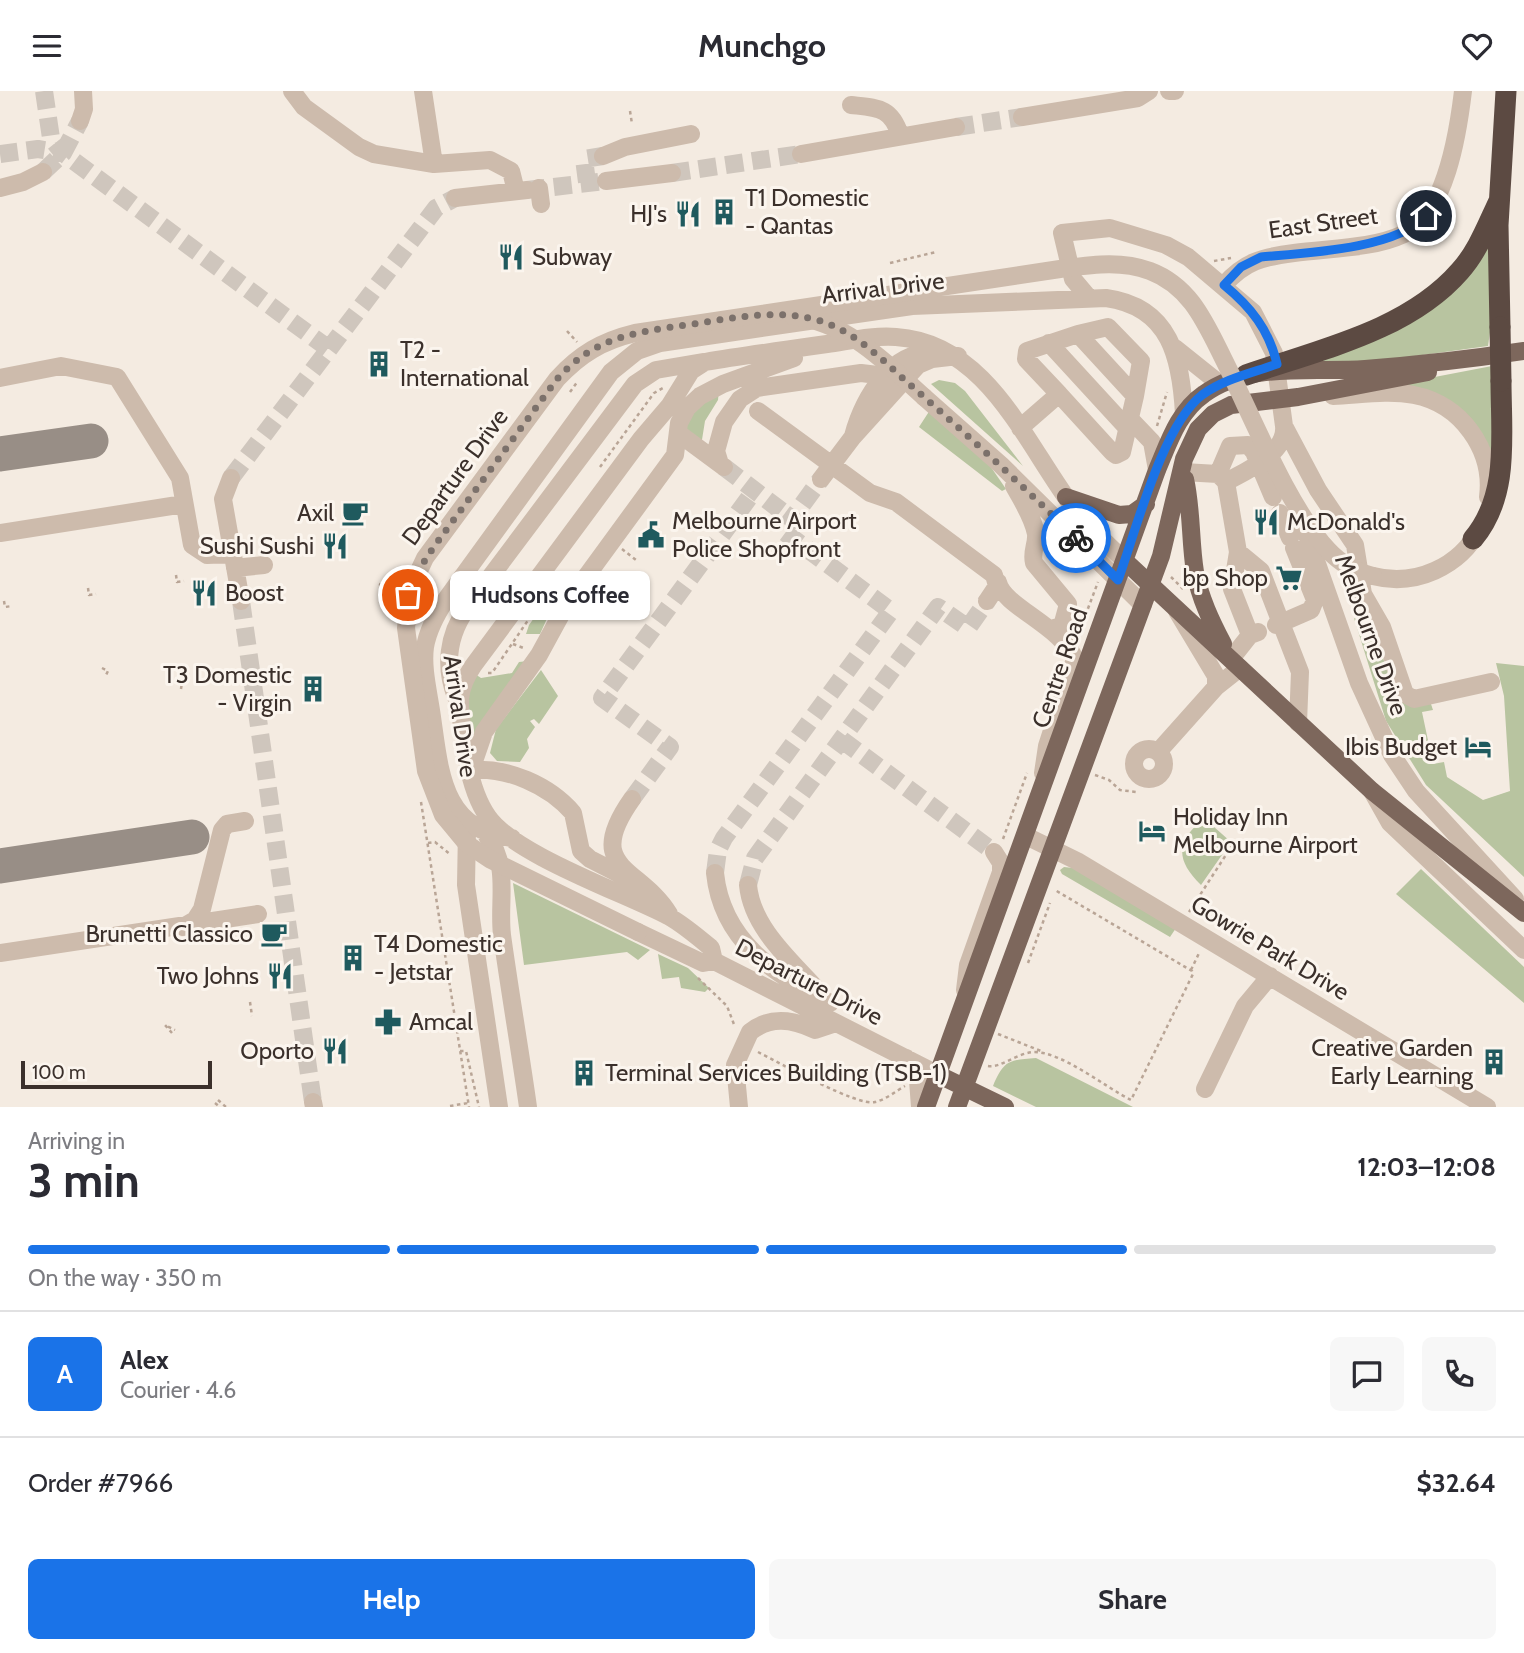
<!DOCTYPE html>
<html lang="en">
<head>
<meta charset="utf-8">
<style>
  body { margin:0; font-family:Cabin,sans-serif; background:#f7f7f7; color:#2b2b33; height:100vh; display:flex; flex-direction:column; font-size:26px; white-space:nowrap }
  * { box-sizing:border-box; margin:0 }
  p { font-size:23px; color:#7c7c81 }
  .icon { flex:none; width:38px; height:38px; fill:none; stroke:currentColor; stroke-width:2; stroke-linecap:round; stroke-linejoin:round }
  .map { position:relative; height:1016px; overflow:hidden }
  .sheet { display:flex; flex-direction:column; background:#fff; flex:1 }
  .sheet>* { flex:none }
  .scale { position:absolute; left:21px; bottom:18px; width:191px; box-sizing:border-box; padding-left:7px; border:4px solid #3b302b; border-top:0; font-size:19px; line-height:24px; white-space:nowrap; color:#3b302b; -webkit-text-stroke:5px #fbf5ee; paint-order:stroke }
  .pin { position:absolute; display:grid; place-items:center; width:60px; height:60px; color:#fff; margin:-30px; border:4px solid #fff; border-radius:50%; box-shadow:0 2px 7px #0007 }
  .courier { position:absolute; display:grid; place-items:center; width:70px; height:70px; margin:-35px; border:5px solid #1a73e8; border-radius:50%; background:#fff; color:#222; box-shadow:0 2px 9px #0007 }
  .bubble { position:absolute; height:49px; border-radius:10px; background:#fff; box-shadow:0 2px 5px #0004; font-size:23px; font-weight:700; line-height:49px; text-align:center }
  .headline em { font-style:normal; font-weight:700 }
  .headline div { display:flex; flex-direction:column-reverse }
  .headline { display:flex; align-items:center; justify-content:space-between; height:119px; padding:0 28px }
  h1 { font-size:46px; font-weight:700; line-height:52px }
  .bar { display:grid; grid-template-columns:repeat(4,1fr); gap:10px 7px; align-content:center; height:84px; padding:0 28px }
  .bar i { height:9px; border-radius:5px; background:#e1e1e2 }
  .bar .on { background:#1a73e8 }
  .bar p { grid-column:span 4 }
  .line { display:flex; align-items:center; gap:18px; padding:0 28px; border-top:2px solid #e1e1e2 }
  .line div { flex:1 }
  .round { display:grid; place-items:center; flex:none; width:74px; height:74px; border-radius:10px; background:#f7f7f7 }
  .primary-button { display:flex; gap:14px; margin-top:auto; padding:14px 28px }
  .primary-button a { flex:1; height:80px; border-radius:10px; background:#1a73e8; color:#fff; font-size:28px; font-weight:700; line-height:80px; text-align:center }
  .primary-button a+a { background:#f7f7f7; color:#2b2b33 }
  header { display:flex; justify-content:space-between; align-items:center; height:91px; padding:0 28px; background:#fff; font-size:32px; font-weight:700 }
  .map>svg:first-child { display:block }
</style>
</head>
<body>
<header><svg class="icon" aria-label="menu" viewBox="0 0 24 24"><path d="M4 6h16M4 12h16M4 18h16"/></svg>Munchgo<svg class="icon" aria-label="heart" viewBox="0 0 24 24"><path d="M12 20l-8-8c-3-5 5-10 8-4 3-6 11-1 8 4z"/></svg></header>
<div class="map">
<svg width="1524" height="1016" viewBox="0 0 1524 1016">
  <rect width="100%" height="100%" fill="#f4ebe1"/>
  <path fill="#b8c4a0" d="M1488 150 1492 227 1488 255 1379 270 1320 272V268L1357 254Z
    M1492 275 1495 377 1482 347 1393 294Z
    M939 289 955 292 965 300 1023 375 931 293Z
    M719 299 718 309 705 330 701 355 684 339 687 324Z
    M930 319 984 366 1006 398 1002 400 919 336Z
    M549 506 555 510 540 543H526L529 534Z
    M1354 527 1374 537 1395 606 1412 614 1430 610 1433 619 1422 621 1433 673 1444 671 1447 686 1483 709 1510 700 1504 605 1496 572 1524 575V786L1426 694 1386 630Z
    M528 570 477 644H471L466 608 475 583 481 587 512 582 519 571Z
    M541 579 558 605 539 633 534 628 530 630 535 636 527 648 529 657 520 671 497 670 490 662 496 638Z
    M1204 727 1231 751 1201 794C1175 768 1176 751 1204 727Z
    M1064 776 1073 777 1176 837 1170 846 1062 783 1060 779Z
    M1421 778 1524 876V912L1396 803Z
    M513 792 650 859 638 869 627 861 524 874Z
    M658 863 688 877 709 897 705 901 681 897 679 886 662 888Z
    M1036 967 1133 1016H1036L993 995C1004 969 1009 969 1036 967Z"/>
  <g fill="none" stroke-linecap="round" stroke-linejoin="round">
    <path stroke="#988e86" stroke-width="35" d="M0 363 91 350
      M0 775 192 746"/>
    <path stroke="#cfc6bd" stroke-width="18" stroke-dasharray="18 9" stroke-linecap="butt" d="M44 0 51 47 63 62 329 258
      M956 36 1022 26
      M0 63 38 58 63 62
      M43 81 63 62 80 30
      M672 82 801 63
      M587 91 584 68 603 65
      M527 99 606 90
      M724 376 792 428
      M231 387 436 117 455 107
      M241 510 313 1011
      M842 649 994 761
      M632 708 670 656 602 607 754 400
      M715 782 718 759 724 747 891 520 783 440 821 388
      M748 794 755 767 938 516 968 537 987 510"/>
    <path stroke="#b9a596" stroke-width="2.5" stroke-dasharray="3.5 3.5" stroke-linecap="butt" d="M630 20 632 33
      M813 112 831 110
      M1214 170 1231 167
      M890 172 936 161
      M567 240 577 251
      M570 301 578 290
      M1157 335 1167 301
      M600 376 654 302 663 297
      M622 458 636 469
      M176 484 177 491 184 490
      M1171 486 1183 498
      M379 493 395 499
      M88 497 89 504 96 503
      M4 510 5 516 12 515
      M1078 544 1098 491
      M513 553 526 558
      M102 577 108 580 105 586
      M488 582H492L548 500
      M181 598 182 591 184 596
      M1095 684 1109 689 1120 699 1136 701
      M421 711 469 1016
      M1003 748 1027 682
      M428 752 435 751 451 764
      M1189 821 1233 753
      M1028 872 1050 812
      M1191 879 1200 860
      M698 887 727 915 735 936
      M250 911 252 925
      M391 918 394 941
      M172 942 165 934 175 939
      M998 943 1041 960
      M460 960H466L479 1016
      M758 961C778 971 858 1016 875 1011 885 1009 896 1000 905 995
      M988 975C1001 977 1015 963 1033 961 1061 960 1105 996 1131 1009L1193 883 1192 880 1055 799
      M218 1009 226 1016
      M215 1012 220 1016
      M450 1015 468 1012"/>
    <path stroke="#cdbbac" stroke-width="18" d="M292 0 304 16 359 56 374 63 434 73 490 69 511 80 516 100
      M423 0 434 73
      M1169 0H1175
      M851 14C878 17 891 16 900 44
      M1022 26 1138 7 1149 0
      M80 30 84 18 83 0
      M801 63 956 36
      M603 65 625 56 691 43
      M606 90 672 82
      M0 97 23 91 43 81
      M539 97 541 113
      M455 107 527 99
      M1224 194C1245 170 1263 166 1294 162 1329 157 1372 158 1404 143 1446 123 1458 42 1463 0
      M1089 207 1073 188 1062 142 1110 137 1166 154 1188 166 1253 221 1274 262 1284 335 1318 399 1355 454 1363 503 1382 536 1405 603 1414 608 1491 591
      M1078 243 1108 236 1141 270 1135 305
      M1049 252 1128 338
      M1175 257 1220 293
      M0 287 61 275 117 286 180 387 192 454 207 464 232 463
      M1333 305C1359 304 1388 299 1414 304 1461 313 1494 359 1488 406
      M924 306 1001 374 1143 514
      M758 320 870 402 896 411 994 484 997 495 987 510
      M1130 328 1152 351 1157 379
      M1020 337 1059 303 1026 268 1027 260 1078 243 1135 305 1122 361 1116 364 1112 361 1059 303
      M678 342 724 376
      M853 345C863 308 893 255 937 263
      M720 373 716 360 724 331 740 308 757 297 861 282 886 285
      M1183 381 1218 383 1226 391 1238 461 1261 480 1281 532 1276 534
      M1218 383 1230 355 1248 354 1254 361 1273 406
      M231 387 223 408 241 510
      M821 388 852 347 918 274 932 268 958 265
      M1226 391C1246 380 1287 362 1284 335
      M1014 395C1022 410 1033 426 1036 443 1037 453 1031 461 1034 472L1068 513 1062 535 1051 538
      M1280 422 1290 447
      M1302 430 1359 592 1392 664 1416 700 1515 808
      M0 442 184 413
      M1294 457 1315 509 1311 519 1281 532 1300 581 1298 632
      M1238 461 1232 498 1250 544
      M235 477 264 474
      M1373 485C1415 496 1460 476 1480 437
      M998 491C1003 515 1061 535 1075 568L1047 655 1043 682
      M1177 520 1216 585V596
      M1231 568 1250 544 1258 541
      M456 606C444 575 448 544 467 517L635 293 656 279 703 271
      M1134 673a15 15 0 1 1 30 0a15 15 0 1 1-30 0Z
      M1158 661 1216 596 1240 577
      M471 679 484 641 539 564 569 509 675 364 679 332 687 317 700 305 723 293 794 267
      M471 679C507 676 549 694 573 722L581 760 590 768 635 791
      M1372 700 1390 732 1524 859
      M632 708C582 779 640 775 669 823
      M467 738 466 794 499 1016
      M487 745C510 775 498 810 502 844 510 902 520 959 528 1016
      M1026 745 1077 770 1487 1016
      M512 747C443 740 440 682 432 626 429 603 422 578 425 556 428 538 437 522 447 507L611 281 637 260 660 252 912 215 1106 207C1171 216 1181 268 1184 323
      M715 782C722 850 774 883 830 912
      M748 794C752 838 793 871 820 902
      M183 836 195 829 202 818 222 739 227 733 245 730
      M638 841 703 872 714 870 939 984
      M0 862 258 823
      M714 870 711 857C698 846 684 834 668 825 624 802 515 764 488 726 474 706 467 674 464 650 460 618 454 603 473 575L641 348 670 314 691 280 705 271C746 264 786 259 827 253 849 250 873 244 896 246 987 252 1025 352 1073 416 1088 436 1107 453 1125 470
      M965 899 968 874 1001 781V772L994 761
      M906 967 918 989 920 1016
      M1205 998 1245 915 1270 885
      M313 1011 314 1016
      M739 1016 735 974 750 941C770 925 792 928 815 939L836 932"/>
    <path stroke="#7d675c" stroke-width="18" d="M1185 388C1192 419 1190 450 1195 481 1200 507 1211 530 1223 553
      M1066 406 1119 424 1132 423 1146 413
      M1125 470 1372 700 1524 822
      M939 984 1005 1016
      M926 1016 1157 379C1169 351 1178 321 1204 303 1249 270 1312 282 1365 278 1418 274 1471 268 1524 260
      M957 1016 1161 465 1184 368 1198 338 1213 323 1231 314 1298 306 1428 281"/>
    <path stroke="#5c4a42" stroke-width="21" d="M1500 236 1498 134 1506 0
      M1246 284C1318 259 1408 240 1460 180 1478 160 1487 135 1499 110
      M1473 448C1510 404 1501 345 1501 290"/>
    <path stroke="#cdbbac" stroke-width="18" d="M793 225C848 232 884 270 924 306
      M638 841 491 769 467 753 443 724 426 680 406 537 410 499 425 467 557 288C580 263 602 250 635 242L1060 178C1091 174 1120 169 1150 180 1190 195 1205 231 1223 267 1251 322 1287 415 1328 459 1340 472 1356 481 1373 485"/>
    <path stroke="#5c4a42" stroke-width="21" d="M1500 236 1501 290"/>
  </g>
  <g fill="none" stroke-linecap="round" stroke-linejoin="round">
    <path stroke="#7c716b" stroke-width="7" stroke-dasharray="0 12.6" d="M408 504 416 483 433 457 557 288C595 246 632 242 686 234 730 228 773 217 817 229 857 240 886 273 916 299 971 347 1024 396 1076 447"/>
    <path stroke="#1a73e8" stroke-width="9" d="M1076 447 1118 489C1136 440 1162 335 1202 304 1224 288 1252 282 1277 273 1269 239 1251 216 1224 194L1241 176 1261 166C1306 162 1396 158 1426 125"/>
  </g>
  <defs>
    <g id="building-bare" transform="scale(2.1)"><path d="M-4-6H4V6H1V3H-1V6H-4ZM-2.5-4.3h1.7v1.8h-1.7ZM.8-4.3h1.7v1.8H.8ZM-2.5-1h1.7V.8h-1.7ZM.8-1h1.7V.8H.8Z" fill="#1f5a5e" stroke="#fbf5ee" stroke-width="2.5" paint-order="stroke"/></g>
    <g id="restaurant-bare" transform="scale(2.1)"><path d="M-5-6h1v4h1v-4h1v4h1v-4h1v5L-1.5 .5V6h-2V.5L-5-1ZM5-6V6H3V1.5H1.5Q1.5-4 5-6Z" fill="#1f5a5e" stroke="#fbf5ee" stroke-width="2.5" paint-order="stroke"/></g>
    <g id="cafe-bare" transform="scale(2.1)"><path d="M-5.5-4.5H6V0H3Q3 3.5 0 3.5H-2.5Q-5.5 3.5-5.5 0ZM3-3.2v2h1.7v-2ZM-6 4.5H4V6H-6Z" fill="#1f5a5e" stroke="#fbf5ee" stroke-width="2.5" paint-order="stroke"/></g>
    <g id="civic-bare" transform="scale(2.1)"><path d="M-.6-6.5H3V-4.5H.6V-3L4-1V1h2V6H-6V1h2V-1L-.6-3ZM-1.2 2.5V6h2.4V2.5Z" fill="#1f5a5e" stroke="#fbf5ee" stroke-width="2.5" paint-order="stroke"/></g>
    <g id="supermarket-bare" transform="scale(2.1)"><path d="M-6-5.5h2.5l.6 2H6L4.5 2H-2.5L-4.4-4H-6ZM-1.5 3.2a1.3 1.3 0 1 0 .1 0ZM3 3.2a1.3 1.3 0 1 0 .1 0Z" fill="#1f5a5e" stroke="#fbf5ee" stroke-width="2.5" paint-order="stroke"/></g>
    <g id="hotel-bare" transform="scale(2.1)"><path d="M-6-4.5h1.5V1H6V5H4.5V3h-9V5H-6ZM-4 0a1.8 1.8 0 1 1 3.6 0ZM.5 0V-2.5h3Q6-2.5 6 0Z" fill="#1f5a5e" stroke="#fbf5ee" stroke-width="2.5" paint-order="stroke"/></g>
    <g id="pharmacy-bare" transform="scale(2.1)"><path d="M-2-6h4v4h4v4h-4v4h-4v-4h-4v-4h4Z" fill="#1f5a5e" stroke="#fbf5ee" stroke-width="2.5" paint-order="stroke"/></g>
  </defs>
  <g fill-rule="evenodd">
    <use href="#building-bare" x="724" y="121"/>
    <use href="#restaurant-bare" x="688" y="123"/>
    <use href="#restaurant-bare" x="511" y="166"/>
    <use href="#building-bare" x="379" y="273"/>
    <use href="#cafe-bare" x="355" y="422"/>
    <use href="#restaurant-bare" x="1266" y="431"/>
    <use href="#civic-bare" x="651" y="444"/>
    <use href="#restaurant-bare" x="335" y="455"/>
    <use href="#supermarket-bare" x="1289" y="487"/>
    <use href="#restaurant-bare" x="204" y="502"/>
    <use href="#building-bare" x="313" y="598"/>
    <use href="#hotel-bare" x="1478" y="656"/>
    <use href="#hotel-bare" x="1152" y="740"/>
    <use href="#cafe-bare" x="274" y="843"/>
    <use href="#building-bare" x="353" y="867"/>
    <use href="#restaurant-bare" x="280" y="885"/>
    <use href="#pharmacy-bare" x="388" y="931"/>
    <use href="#restaurant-bare" x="335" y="960"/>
    <use href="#building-bare" x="1494" y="971"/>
    <use href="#building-bare" x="584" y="982"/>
  </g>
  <g text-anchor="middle" stroke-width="6" stroke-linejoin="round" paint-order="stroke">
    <g font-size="24" fill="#3b302b" stroke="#fbf5ee" text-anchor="start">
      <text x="745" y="115">T1 Domestic<tspan x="745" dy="28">- Qantas</tspan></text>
      <text x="667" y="131" text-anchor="end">HJ's</text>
      <text x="532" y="174">Subway</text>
      <text x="400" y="267">T2 -<tspan x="400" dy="28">International</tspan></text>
      <text x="334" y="430" text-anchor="end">Axil</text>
      <text x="672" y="438">Melbourne Airport<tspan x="672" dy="28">Police Shopfront</tspan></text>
      <text x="1287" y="439">McDonald's</text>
      <text x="314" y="463" text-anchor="end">Sushi Sushi</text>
      <text x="1268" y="495" text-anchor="end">bp Shop</text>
      <text x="225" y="510">Boost</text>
      <text x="292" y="592" text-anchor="end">T3 Domestic<tspan x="292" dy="28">- Virgin</tspan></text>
      <text x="1457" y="664" text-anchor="end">Ibis Budget</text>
      <text x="1173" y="734">Holiday Inn<tspan x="1173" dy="28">Melbourne Airport</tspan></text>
      <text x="253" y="851" text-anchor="end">Brunetti Classico</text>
      <text x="374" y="861">T4 Domestic<tspan x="374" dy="28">- Jetstar</tspan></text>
      <text x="259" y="893" text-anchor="end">Two Johns</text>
      <text x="409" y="939">Amcal</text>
      <text x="1473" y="965" text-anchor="end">Creative Garden<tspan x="1473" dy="28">Early Learning</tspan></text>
      <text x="314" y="968" text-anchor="end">Oporto</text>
      <text x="605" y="990">Terminal Services Building (TSB-1)</text>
    </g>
    <g font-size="24" fill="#3b302b" stroke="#fbf5ee">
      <text transform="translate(1323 132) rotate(-8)" y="8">East Street</text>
      <text transform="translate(883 197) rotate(-7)" y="8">Arrival Drive</text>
      <text transform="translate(455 386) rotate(-54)" y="8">Departure Drive</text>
      <text transform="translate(1371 544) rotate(70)" y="8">Melbourne Drive</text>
      <text transform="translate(1060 577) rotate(-71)" y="8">Centre Road</text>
      <text transform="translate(460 625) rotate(82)" y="8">Arrival Drive</text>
      <text transform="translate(1270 857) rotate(31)" y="8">Gowrie Park Drive</text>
      <text transform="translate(809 891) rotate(27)" y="8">Departure Drive</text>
    </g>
  </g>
</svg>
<div class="scale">100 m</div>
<div class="pin" style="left:408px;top:504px;background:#ea580c"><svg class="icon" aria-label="bag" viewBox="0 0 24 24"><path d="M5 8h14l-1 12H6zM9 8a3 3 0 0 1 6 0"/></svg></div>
<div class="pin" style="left:1426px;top:125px;background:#1f2937"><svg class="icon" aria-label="home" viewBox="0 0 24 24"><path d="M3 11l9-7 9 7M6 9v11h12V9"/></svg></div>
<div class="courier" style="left:1076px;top:447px"><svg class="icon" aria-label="bike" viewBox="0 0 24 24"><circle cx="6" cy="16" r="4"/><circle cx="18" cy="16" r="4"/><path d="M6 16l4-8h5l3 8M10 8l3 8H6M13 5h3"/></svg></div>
<div class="bubble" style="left:450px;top:480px;width:200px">Hudsons Coffee</div>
</div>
<section class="sheet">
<div class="headline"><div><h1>3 min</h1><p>Arriving in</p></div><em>12:03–12:08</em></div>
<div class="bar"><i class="on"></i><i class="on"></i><i class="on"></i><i></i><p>On the way · 350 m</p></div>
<div class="line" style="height:126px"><b class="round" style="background:#1a73e8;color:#fff">A</b><div><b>Alex</b><p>Courier · 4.6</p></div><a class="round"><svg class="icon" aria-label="chat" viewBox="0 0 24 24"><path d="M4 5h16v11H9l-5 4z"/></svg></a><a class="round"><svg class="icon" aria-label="phone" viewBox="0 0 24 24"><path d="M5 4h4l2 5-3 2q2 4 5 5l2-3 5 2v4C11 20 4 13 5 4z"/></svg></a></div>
<div class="line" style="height:91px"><div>Order #7966</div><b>$32.64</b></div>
<div class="primary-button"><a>Help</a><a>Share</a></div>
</section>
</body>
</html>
